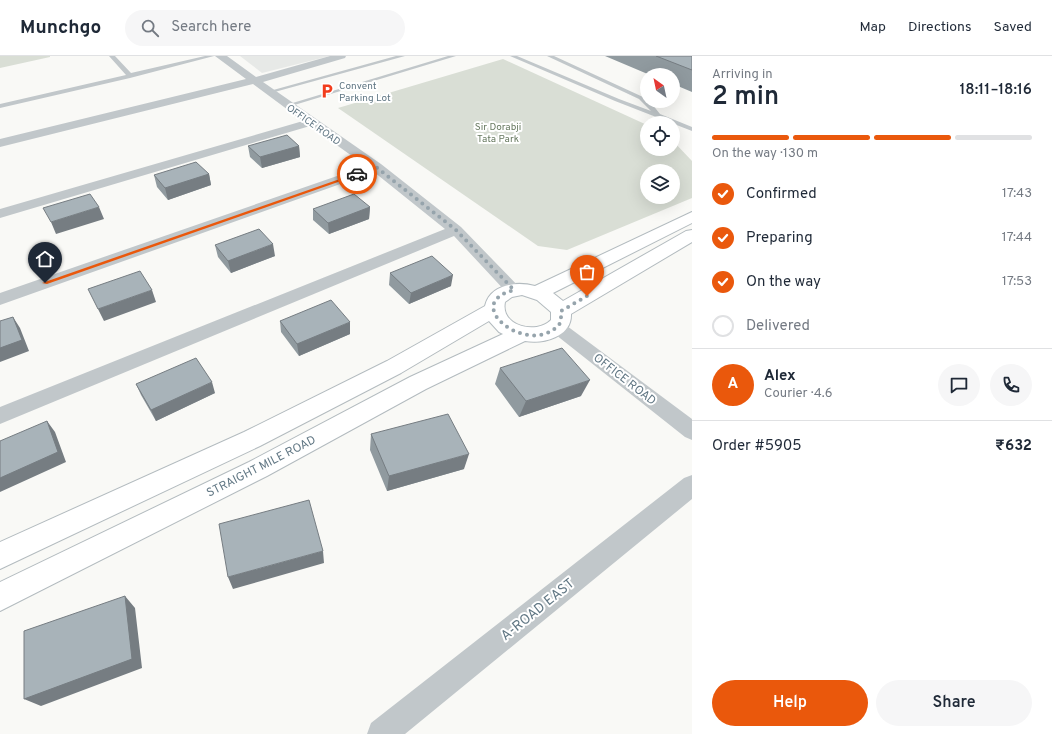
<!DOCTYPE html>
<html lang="en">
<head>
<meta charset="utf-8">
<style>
  body { margin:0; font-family:Overpass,sans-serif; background:#f6f6f7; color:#1f2937; height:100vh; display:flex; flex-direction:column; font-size:15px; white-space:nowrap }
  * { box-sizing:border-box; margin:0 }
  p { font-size:13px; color:#747a83 }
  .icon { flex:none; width:22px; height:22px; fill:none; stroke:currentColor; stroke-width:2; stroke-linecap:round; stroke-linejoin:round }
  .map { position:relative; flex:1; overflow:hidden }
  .side { display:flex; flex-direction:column; background:#fff; width:360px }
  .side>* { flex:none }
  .needle { width:26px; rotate:327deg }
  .buttons { position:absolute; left:640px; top:12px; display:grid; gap:8px }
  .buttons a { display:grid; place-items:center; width:40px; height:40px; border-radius:50%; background:#fff; box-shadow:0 4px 16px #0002; font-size:20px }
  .pin { position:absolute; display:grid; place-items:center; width:34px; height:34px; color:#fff; margin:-41px -17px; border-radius:50% 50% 50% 0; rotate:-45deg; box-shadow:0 0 4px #0007 }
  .pin .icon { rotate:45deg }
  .courier { position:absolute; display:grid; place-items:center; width:40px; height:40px; margin:-20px; border:3px solid #ea580c; border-radius:50%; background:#fff; color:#222; box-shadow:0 1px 5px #0007 }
  .head em { font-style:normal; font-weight:600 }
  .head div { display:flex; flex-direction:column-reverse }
  .head { display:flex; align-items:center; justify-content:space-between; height:68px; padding:0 20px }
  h1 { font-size:26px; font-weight:600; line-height:30px }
  .bar { display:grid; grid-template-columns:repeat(4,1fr); gap:6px 4px; align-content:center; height:48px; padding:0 20px }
  .bar i { height:5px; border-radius:3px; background:#e0e1e3 }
  .bar .active { background:#ea580c }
  .bar p { grid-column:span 4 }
  .line { display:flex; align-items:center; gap:10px; padding:0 20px; border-top:1px solid #e0e1e3 }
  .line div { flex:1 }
  .round { display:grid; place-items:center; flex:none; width:42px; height:42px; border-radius:21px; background:#f6f6f7 }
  ol { padding:0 20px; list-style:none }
  li { display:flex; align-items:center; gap:12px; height:44px }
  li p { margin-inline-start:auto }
  li .icon { padding:4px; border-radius:50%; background:#ea580c; color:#fff; stroke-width:4 }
  li:last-child { color:#747a83 }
  li i { width:22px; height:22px; border:2px solid #e0e1e3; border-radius:50% }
  .action { display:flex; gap:8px; margin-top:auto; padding:8px 20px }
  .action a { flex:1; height:46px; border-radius:24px; background:#ea580c; color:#fff; font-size:16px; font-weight:600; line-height:46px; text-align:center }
  .action a+a { background:#f6f6f7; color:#1f2937 }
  header { display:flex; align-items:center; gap:24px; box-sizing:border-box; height:56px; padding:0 20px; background:#fff; border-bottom:1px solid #e0e1e3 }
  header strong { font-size:19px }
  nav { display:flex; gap:22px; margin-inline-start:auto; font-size:14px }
  .search { width:280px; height:36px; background:#f6f6f7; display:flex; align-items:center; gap:10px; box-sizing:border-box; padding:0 14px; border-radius:22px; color:#747a83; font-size:15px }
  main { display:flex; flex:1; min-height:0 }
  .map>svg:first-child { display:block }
</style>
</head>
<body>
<header>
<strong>Munchgo</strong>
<div class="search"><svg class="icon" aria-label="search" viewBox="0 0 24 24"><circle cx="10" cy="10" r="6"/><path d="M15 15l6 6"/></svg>Search here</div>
<nav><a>Map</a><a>Directions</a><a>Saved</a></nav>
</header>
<main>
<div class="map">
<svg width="692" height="678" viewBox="0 0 692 678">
  <rect width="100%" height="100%" fill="#f9f9f6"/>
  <path fill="#e7e9e7" d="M240 0H330L262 17Z"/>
  <path fill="#d9ded5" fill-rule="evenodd" d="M0 0H50V1L0 12Z
    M503 3 647 69V93H673V85L692 105V142L567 194 538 190 338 52ZM647 115H673V141H647Z"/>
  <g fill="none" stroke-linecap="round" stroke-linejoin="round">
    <g stroke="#b3bbbf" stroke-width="2">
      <path id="secondary" d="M692 156V167L553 237 563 245 686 175 692 174V186L571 258C572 281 543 288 525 285L426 333 267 420 0 555V526L249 406 410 321 503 278 499 276 489 265 401 317 260 390 0 513V486L244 376 387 305 485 250C490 228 517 225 535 230ZM522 239 537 244 551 256V264C536 279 500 270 505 246L512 241Z"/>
    </g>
    <path fill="#c1c7ca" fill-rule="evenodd" d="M109 0H115L131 17 205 0H214L130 22 0 52V48L126 19Z
      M396 0H405L271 37 266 36Z
      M448 0H456L291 50 286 49Z
      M510 0H517L619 43 651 55 639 43 547 0H554L643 41 652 48 660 58 692 71V75L615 45Z"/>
    <path fill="#c1c7ca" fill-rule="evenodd" d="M215 0H227L256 21 330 0H346L345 2 263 26 381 108 461 171 522 234 520 238 514 240 508 238 454 180 0 368V351L445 173 374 116 0 249V237L366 110 310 70 0 162V153L303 65 253 28 0 91V83L246 23Z
      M557 265 563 267 692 363V384L685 381 551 275 548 271 551 267Z
      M692 419V443L405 678H367L371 667 684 422Z"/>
    <use href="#secondary" fill="#fff" fill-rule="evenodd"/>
  </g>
  <path fill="#909a9f" d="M605 0H692V36L673 28V19H650Z
    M248 90H299L300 101 262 112 250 101Z
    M209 118 211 129 168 144 157 131 154 119Z
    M370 151 369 163 329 178 313 164V153Z
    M215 189 275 200 231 217 218 201Z
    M390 217 451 230 409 248 389 229Z
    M280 265 350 278 299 300 281 276Z
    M500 312 581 340 519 361 495 328Z
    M136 328 215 337 156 365 141 339Z
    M371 378 464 413 387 435 370 394Z"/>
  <path fill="#767d82" d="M299 90 300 101 262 112 260 101Z
    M209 118 211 129 168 144 165 132Z
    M99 151 104 163 56 178 51 166Z
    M370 151 369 163 329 178 328 167Z
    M273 188 275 200 231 217 228 205Z
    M453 219 451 230 409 248 411 237Z
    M152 234 156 246 104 265 98 253Z
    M13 261 20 272 29 295 0 306V292Z
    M350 266V278L299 300 297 288Z
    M590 324 581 340 519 361 526 345Z
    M212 326 215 337 156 365 151 354Z
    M47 365 55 376 66 406 0 436V422Z
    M469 398 464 413 387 435 389 420Z
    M323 495 324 507 233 533 228 521Z
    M125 540 135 552 142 612 41 650 24 643Z"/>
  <path fill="#a8b3b9" stroke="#767d82" d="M656 0H692V14Z
    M287 79 299 90 260 101 248 90Z
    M196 106 209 118 165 132 154 119Z
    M90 138 99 151 51 166 43 152Z
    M354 138 370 151 328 167 313 153Z
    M259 173 273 188 228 205 215 189Z
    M432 200 453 219 411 237 390 217Z
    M140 215 152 234 98 253 88 233Z
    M331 244 350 266 297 288 280 265Z
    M13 261 22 284 0 292V265Z
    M562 292 590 324 526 345 500 312Z
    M196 302 212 326 151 354 136 328Z
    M448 358 469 398 389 420 371 378Z
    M47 365 58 396 0 422V385Z
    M309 444 323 495 228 521 219 468Z
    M125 540 132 603 24 643V575Z"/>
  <path fill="#ea580c" d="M357 117 358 119 47 228 42 227Z"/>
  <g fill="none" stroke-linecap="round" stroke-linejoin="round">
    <path stroke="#96a4ac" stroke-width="4" stroke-dasharray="0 7.2" d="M357 118 376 111 456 174 514 234C457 248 533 305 561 266V255L587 240"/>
  </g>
  <defs>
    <g id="parking-bare" transform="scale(1.2)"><path d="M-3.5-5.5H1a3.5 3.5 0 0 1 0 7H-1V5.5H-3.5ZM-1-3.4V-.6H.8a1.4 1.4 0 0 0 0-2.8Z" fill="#f23d1d" stroke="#fff" stroke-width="2.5" paint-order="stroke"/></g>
  </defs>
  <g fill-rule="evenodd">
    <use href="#parking-bare" x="327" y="35"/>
  </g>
  <g text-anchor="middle" stroke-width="4" stroke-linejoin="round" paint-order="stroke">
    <g font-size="10" fill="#617784" stroke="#fff" text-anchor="start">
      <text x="339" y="33">Convent<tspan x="339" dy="12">Parking Lot</tspan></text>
    </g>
    <g font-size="10" fill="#617784" stroke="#fff">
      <text transform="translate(314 68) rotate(35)" y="4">OFFICE ROAD</text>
    </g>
    <g font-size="10" fill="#687a61" stroke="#fff">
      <text x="498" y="74">Sir Dorabji<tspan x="498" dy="12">Tata Park</tspan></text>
    </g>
    <g font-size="12" fill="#617784" stroke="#fff">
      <text transform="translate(625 323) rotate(38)" y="4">OFFICE ROAD</text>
      <text transform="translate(261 410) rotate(-27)" y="4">STRAIGHT MILE ROAD</text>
    </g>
    <g font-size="14" fill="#617784" stroke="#fff">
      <text transform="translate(537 553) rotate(-39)" y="5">A-ROAD EAST</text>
    </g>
  </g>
</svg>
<div class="buttons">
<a><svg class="needle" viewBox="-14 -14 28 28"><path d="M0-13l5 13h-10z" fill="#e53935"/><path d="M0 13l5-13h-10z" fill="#747a83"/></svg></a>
<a><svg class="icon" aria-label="locate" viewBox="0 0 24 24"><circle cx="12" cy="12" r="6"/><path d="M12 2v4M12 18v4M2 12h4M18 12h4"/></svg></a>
<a><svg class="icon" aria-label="layers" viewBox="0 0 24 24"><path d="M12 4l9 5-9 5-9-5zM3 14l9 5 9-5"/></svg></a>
</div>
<div class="pin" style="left:587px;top:240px;background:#ea580c"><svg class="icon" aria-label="bag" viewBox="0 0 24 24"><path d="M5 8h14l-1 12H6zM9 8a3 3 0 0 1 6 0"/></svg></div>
<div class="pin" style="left:45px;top:227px;background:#1f2937"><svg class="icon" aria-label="home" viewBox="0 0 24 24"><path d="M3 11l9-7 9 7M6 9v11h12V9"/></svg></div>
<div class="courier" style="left:357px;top:118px"><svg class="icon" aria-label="car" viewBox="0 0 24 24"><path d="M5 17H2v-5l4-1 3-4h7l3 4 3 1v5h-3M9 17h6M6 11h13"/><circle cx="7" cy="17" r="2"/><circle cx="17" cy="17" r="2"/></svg></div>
</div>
<section class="side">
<div class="head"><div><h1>2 min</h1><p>Arriving in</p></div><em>18:11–18:16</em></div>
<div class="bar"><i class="active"></i><i class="active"></i><i class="active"></i><i></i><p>On the way · 130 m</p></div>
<ol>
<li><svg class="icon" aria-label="check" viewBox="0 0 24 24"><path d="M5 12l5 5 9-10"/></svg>Confirmed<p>17:43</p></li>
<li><svg class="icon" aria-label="check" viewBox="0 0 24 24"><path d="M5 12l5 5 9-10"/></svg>Preparing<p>17:44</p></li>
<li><svg class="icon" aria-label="check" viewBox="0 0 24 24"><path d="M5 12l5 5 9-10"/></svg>On the way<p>17:53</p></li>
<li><i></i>Delivered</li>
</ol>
<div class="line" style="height:72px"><b class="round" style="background:#ea580c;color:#fff">A</b><div><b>Alex</b><p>Courier · 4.6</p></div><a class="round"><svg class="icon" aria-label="chat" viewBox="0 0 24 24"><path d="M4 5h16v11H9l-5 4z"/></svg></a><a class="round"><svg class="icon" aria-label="phone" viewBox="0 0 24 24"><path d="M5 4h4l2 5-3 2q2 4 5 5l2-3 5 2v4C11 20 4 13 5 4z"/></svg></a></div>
<div class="line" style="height:52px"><div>Order #5905</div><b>₹632</b></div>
<div class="action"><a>Help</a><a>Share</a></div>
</section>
</main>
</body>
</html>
